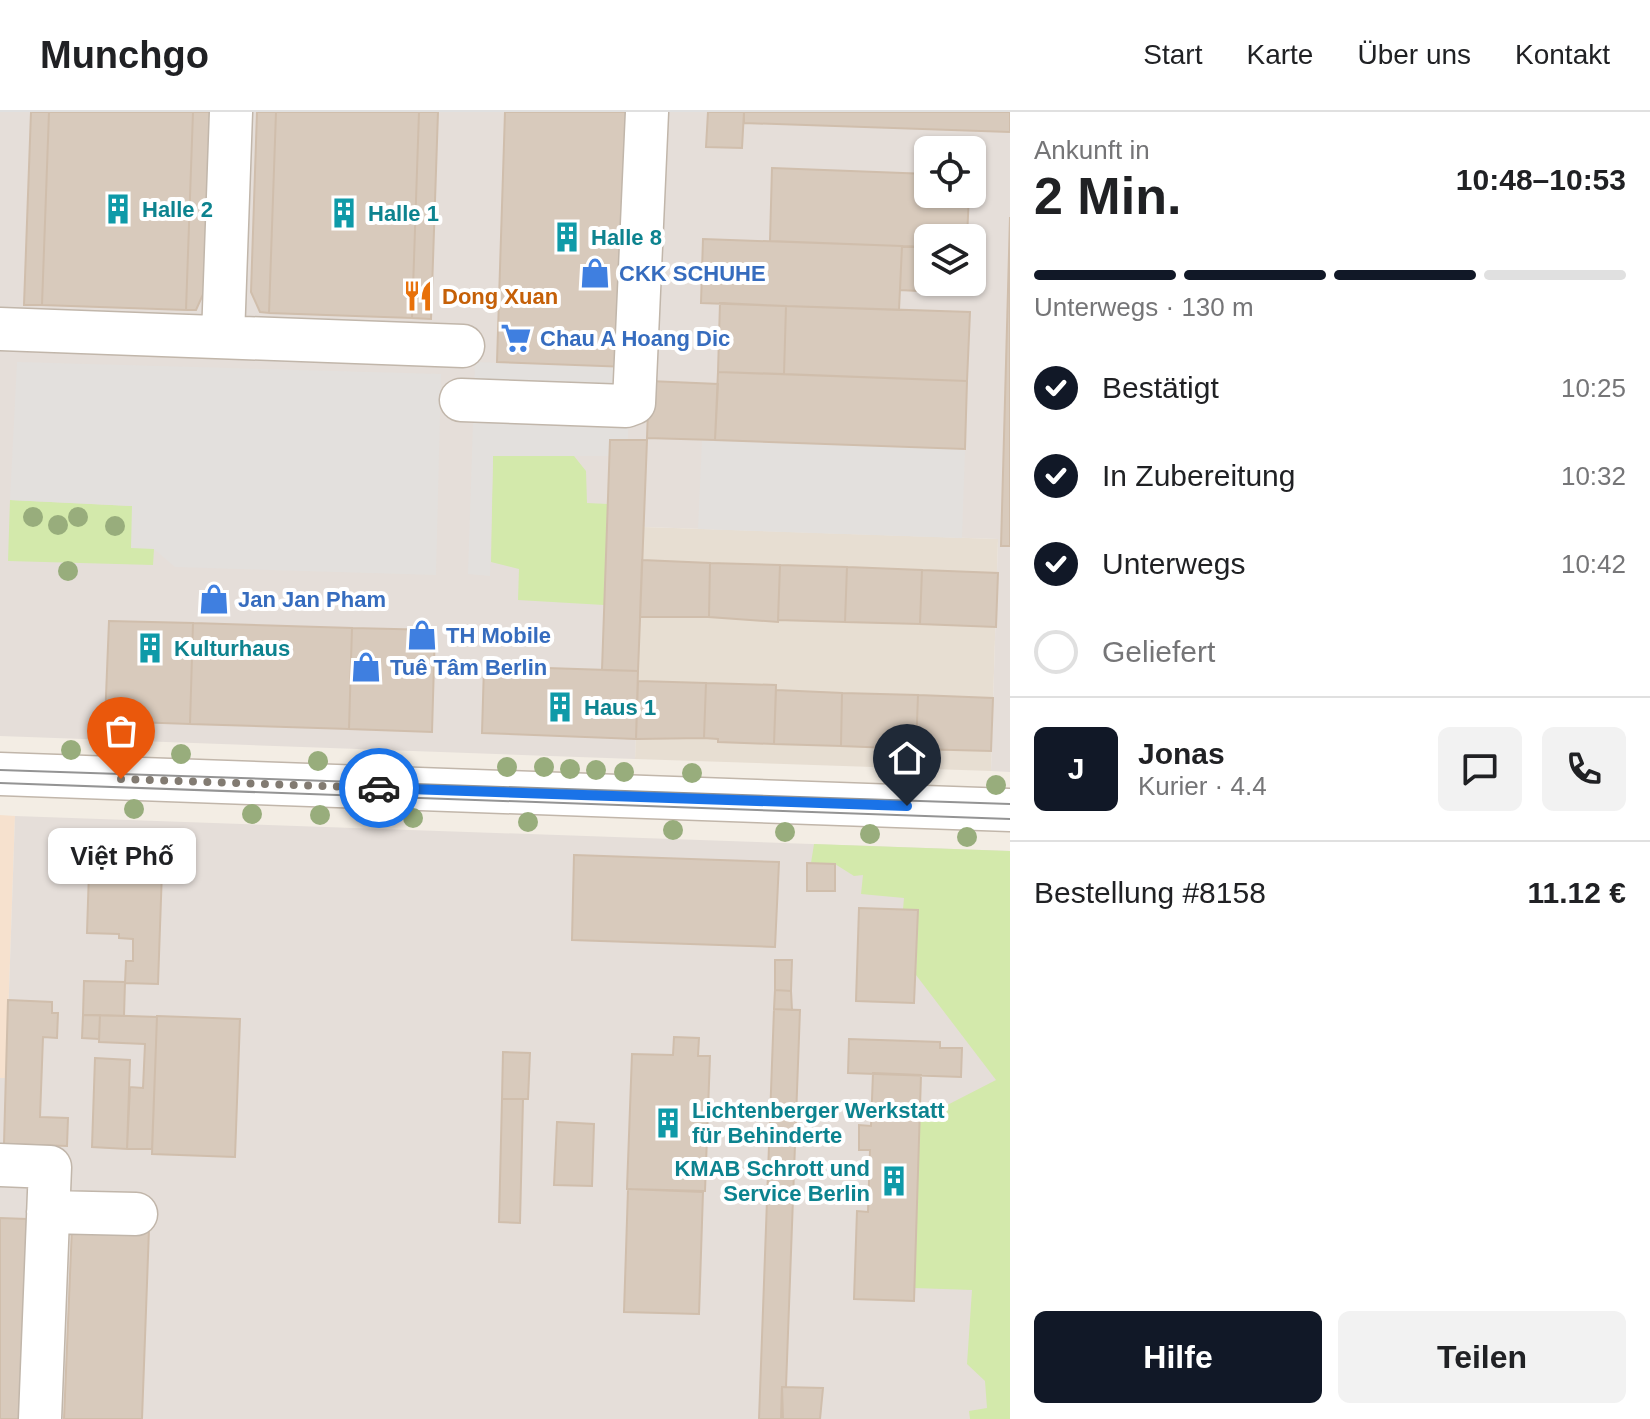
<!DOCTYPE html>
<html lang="de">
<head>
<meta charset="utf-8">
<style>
  body { margin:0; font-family:Arial,sans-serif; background:#f2f2f2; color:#202124; height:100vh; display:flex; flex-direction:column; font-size:30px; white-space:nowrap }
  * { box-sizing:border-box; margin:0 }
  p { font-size:26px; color:#757577 }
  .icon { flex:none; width:44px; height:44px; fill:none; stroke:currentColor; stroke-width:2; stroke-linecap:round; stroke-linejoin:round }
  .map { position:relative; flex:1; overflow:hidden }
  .details { display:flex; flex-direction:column; background:#fff; width:640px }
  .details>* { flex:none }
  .fabs { position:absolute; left:914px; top:24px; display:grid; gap:16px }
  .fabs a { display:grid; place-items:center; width:72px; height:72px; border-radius:12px; background:#fff; box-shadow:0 2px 6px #0004; font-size:40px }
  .pin { position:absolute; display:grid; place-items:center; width:68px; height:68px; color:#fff; margin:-82px -34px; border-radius:50% 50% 50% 0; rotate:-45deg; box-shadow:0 0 8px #0007 }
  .pin .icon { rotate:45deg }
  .courier { position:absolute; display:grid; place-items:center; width:80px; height:80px; margin:-40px; border:6px solid #1a73e8; border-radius:50%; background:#fff; color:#222; box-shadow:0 2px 10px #0007 }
  .bubble { position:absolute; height:56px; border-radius:12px; background:#fff; box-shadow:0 2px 6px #0004; font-size:26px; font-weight:800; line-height:56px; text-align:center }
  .summary em { font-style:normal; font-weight:800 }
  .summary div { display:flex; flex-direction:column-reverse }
  .summary { display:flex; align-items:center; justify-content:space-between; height:136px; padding:0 24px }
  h1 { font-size:52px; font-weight:800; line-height:60px }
  .bar { display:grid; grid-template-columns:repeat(4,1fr); gap:12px 8px; align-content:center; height:96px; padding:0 24px }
  .bar i { height:10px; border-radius:6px; background:#e0e0e0 }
  .bar .active { background:#111827 }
  .bar p { grid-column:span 4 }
  .line { display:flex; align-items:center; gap:20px; padding:0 24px; border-top:2px solid #e0e0e0 }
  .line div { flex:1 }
  .round { display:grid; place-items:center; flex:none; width:84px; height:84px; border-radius:12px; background:#f2f2f2 }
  ol { padding:0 24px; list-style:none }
  li { display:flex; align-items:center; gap:24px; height:88px }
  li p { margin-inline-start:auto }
  li .icon { padding:8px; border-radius:50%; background:#111827; color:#fff; stroke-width:4 }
  li:last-child { color:#757577 }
  li i { width:44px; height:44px; border:4px solid #e0e0e0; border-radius:50% }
  .primary-button { display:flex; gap:16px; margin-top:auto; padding:16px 24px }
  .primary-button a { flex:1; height:92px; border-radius:12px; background:#111827; color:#fff; font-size:32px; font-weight:800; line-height:92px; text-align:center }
  .primary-button a+a { background:#f2f2f2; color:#202124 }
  header { display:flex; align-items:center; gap:48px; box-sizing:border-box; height:112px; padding:0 40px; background:#fff; border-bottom:2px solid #e0e0e0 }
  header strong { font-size:38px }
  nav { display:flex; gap:44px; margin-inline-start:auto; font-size:28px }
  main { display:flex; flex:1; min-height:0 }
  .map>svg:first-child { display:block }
</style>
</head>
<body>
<header>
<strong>Munchgo</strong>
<nav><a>Start</a><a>Karte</a><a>Über uns</a><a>Kontakt</a></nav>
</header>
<main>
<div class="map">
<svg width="1010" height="1307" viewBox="0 0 1010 1307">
  <rect width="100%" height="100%" fill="#f3ede4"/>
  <path fill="#e7ded2" d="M643 415 998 427 991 659 635 647Z"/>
  <path fill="#f6e1ce" d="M0 703 15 704 6 966H0Z"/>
  <path fill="#e5ded9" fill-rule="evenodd" d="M0 0H1010V660L991 659 998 427 644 415 635 647 0 624ZM928 38H972V82H928ZM928 126H972V170H928Z
    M15 704 1010 739V1307H0V966H6Z"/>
  <path fill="#d3e9ab" d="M493 344H574L586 359 587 391 608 392 604 493 518 488 519 457 491 450Z
    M10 388 132 394 154 437 153 453 8 449Z
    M814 732 1010 739V1307H970L969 1299 987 1296 985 1269 967 1252 972 1178 914 1176 920 1007 996 968 916 863 918 798 903 797 904 786 861 782 863 763 854 764 835 752 811 751Z"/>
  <path fill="#e3e0dd" d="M17 250 441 262 436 463 175 455 154 437 131 436 132 394 10 388Z
    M475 250 628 255V328H610L609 344H493L490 464 468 462Z
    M702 328 965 337 962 426 698 417Z"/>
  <path fill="#d8cabc" stroke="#d0beac" stroke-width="2" d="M31 0H49L42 193H24Z
    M49 0H193L186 198 42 193Z
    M193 0H212L205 178 196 198H186Z
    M257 0H276L269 201 260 200 251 180Z
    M276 0H419L412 206 269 201Z
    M419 0H438L431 207 412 206Z
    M505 0H636L628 255 497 250Z
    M708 0H744L742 36 706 35Z
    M744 0H1010V20L744 11Z
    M772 56 928 62V82H969L967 126H928V135L770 129Z
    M1010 105V434H1001Z
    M703 127 902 134 899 198 701 191Z
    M902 134 928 135V170H958L957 181 900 178Z
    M720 191 786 194 784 262 718 260Z
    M786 194 970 200 967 269 784 262Z
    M718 260 967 269 965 337 715 328Z
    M649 269 718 272 715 328 647 326Z
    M610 328H647L638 559 602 558Z
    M642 448 710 451 709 505H640Z
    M710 451 780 453 778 510 709 505Z
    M780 453 847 455 845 510 778 508Z
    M847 455 922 458 920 512 845 510Z
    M922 458 998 461 996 515 920 512Z
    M109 509 193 511 190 612 105 609Z
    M193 511 352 516 349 617 190 612Z
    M352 516 435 518 432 620 349 617Z
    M484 554 638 559 636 627 482 621Z
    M638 569 706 571 704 626 636 627Z
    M706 571 776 573 774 632 718 630V627L704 626Z
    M776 578 842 581 841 634 774 632Z
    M842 581 918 583 916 637 841 634Z
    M918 583 993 586 991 639 916 637Z
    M90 728 163 730 158 872 125 871 126 849H133V827L119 826V822L87 821Z
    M574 743 779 750 775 835 572 828Z
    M807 751 835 752V779H807Z
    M859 796 918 798 914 891 856 889Z
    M775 848H792L791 879 775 878Z
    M84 869 125 870 124 904 83 903Z
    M775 878 791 879 792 898 774 897Z
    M8 888 52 890V901H58L57 926 43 925 40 1005 68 1006 67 1034 4 1032Z
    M774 897 800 898 786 1275H782L783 1307H759Z
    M83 903H100L99 927 82 926Z
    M100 903 157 905 152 1037H127L130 975 143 976 145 932 99 930Z
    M157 904 240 907 235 1045 152 1042Z
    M674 925 699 926 698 944H710L705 1079 627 1077 632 942 673 943Z
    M849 927 940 930V936H962L961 965 848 961Z
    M503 940 530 941 528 987H502Z
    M95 946 130 948 127 1037 92 1035Z
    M873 961 921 963 914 1189 854 1187 857 1099 868 1100 870 1038H859V1013L871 1014Z
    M502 987H523L520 1111 499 1110Z
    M557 1010 594 1012 592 1074 554 1073Z
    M628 1077 703 1080 699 1202 624 1200Z
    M0 1106 27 1107 20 1307H0Z
    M72 1115 149 1117 142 1307H64Z
    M782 1275 823 1276 820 1307H781Z"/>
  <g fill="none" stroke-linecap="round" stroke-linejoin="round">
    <g stroke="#c1b6aa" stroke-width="45">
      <path id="minor" d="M0 217 463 234
        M223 225 231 0
        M461 288 626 294 634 291 647 0
        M0 662 1010 698
        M0 1053 50 1055 40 1307
        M48 1100 136 1102"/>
    </g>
    <use href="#minor" stroke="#fff" stroke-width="42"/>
    <path stroke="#949494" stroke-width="2" d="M0 658 1010 692
      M0 671 1010 707"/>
  </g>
  <g fill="#98ad7c">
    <circle cx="33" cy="405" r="10"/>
    <circle cx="78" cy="405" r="10"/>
    <circle cx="58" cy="413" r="10"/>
    <circle cx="115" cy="414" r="10"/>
    <circle cx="68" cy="459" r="10"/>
    <circle cx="71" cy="638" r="10"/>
    <circle cx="131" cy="640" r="10"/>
    <circle cx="181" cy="642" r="10"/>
    <circle cx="318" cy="649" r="10"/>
    <circle cx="507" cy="655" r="10"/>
    <circle cx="544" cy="655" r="10"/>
    <circle cx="570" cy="657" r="10"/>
    <circle cx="596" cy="658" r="10"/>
    <circle cx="624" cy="660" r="10"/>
    <circle cx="692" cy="661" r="10"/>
    <circle cx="913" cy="669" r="10"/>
    <circle cx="996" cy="673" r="10"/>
    <circle cx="134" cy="697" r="10"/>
    <circle cx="252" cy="702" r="10"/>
    <circle cx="320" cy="703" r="10"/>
    <circle cx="413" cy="706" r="10"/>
    <circle cx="528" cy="710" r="10"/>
    <circle cx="673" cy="718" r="10"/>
    <circle cx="785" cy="720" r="10"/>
    <circle cx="870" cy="722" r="10"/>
    <circle cx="967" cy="725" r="10"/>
  </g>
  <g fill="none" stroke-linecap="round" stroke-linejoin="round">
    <path stroke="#827b72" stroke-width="8" stroke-dasharray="0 14.4" d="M121 667 379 676"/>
    <path stroke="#1a73e8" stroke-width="10" d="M379 676 907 694"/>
  </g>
  <defs>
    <g id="building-bare" transform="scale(2.4)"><path d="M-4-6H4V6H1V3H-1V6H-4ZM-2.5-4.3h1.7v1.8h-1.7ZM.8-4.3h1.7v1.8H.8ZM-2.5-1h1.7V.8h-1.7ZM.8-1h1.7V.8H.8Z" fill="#0f9aa8" stroke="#fff" stroke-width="2.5" paint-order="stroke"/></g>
    <g id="shop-bare" transform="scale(2.4)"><path d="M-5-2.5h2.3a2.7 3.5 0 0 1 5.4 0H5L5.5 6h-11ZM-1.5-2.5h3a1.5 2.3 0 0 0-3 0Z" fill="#3f7fe0" stroke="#fff" stroke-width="2.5" paint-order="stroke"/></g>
    <g id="restaurant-bare" transform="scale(2.4)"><path d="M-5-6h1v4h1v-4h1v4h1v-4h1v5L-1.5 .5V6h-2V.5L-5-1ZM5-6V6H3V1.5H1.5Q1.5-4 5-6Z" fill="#e8710a" stroke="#fff" stroke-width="2.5" paint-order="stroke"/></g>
    <g id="supermarket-bare" transform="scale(2.4)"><path d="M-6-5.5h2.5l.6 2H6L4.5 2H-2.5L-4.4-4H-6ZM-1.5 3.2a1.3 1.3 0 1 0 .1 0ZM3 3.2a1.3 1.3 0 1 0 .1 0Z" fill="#3f7fe0" stroke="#fff" stroke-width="2.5" paint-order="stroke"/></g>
  </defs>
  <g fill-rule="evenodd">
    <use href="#building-bare" x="118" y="97"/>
    <use href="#building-bare" x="344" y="101"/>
    <use href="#building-bare" x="567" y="125"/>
    <use href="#shop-bare" x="595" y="161"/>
    <use href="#restaurant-bare" x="418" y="184"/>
    <use href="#supermarket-bare" x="516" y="226"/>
    <use href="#shop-bare" x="214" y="487"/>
    <use href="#shop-bare" x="422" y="523"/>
    <use href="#building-bare" x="150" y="536"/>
    <use href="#shop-bare" x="366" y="555"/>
    <use href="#building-bare" x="560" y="595"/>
    <use href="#building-bare" x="668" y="1011"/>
    <use href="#building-bare" x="894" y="1069"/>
  </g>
  <g text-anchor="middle" stroke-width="8" stroke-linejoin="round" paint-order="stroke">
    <g font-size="22" font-weight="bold" fill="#0d838f" stroke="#fff" text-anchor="start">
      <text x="142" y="105">Halle 2</text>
      <text x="368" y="109">Halle 1</text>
      <text x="591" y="133">Halle 8</text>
      <text x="174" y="544">Kulturhaus</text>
      <text x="584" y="603">Haus 1</text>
      <text x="692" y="1006">Lichtenberger Werkstatt<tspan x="692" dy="25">für Behinderte</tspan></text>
      <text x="870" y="1064" text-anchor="end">KMAB Schrott und<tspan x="870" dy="25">Service Berlin</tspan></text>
    </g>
    <g font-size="22" font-weight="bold" fill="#366cbe" stroke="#fff" text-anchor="start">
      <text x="619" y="169">CKK SCHUHE</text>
      <text x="540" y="234">Chau A Hoang Dic</text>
      <text x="238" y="495">Jan Jan Pham</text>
      <text x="446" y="531">TH Mobile</text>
      <text x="390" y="563">Tuê Tâm Berlin</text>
    </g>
    <g font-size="22" font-weight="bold" fill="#c56008" stroke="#fff" text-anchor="start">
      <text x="442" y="192">Dong Xuan</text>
    </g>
  </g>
</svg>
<div class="fabs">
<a><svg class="icon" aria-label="locate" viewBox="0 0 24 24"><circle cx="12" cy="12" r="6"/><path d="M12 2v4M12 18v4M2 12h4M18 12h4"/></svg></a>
<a><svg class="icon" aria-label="layers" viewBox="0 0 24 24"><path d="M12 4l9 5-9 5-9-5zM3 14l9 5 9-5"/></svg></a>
</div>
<div class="pin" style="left:121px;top:667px;background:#ea580c"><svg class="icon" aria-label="bag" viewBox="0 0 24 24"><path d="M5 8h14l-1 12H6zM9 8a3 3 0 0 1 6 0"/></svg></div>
<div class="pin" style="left:907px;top:694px;background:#1f2937"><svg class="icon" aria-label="home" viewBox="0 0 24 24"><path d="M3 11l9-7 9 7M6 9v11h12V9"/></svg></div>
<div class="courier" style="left:379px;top:676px"><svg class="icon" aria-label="car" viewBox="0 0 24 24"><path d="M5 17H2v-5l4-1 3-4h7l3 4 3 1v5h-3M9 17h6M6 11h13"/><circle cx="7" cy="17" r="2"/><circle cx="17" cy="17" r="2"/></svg></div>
<div class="bubble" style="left:48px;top:716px;width:148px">Việt Phố</div>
</div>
<section class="details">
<div class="summary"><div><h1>2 Min.</h1><p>Ankunft in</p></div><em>10:48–10:53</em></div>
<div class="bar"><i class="active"></i><i class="active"></i><i class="active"></i><i></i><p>Unterwegs · 130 m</p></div>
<ol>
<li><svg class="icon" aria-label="check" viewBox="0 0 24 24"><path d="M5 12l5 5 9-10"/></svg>Bestätigt<p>10:25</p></li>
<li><svg class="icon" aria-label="check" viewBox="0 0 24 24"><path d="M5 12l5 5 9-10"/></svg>In Zubereitung<p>10:32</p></li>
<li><svg class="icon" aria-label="check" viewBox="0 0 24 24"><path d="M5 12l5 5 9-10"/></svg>Unterwegs<p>10:42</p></li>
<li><i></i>Geliefert</li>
</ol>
<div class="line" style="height:144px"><b class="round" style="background:#111827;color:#fff">J</b><div><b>Jonas</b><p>Kurier · 4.4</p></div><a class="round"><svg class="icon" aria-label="chat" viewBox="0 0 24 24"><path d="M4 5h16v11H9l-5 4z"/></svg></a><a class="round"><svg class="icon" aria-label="phone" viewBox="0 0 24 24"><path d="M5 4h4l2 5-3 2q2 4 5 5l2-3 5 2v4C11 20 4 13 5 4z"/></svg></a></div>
<div class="line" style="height:104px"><div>Bestellung #8158</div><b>11.12 €</b></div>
<div class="primary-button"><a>Hilfe</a><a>Teilen</a></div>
</section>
</main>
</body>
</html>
